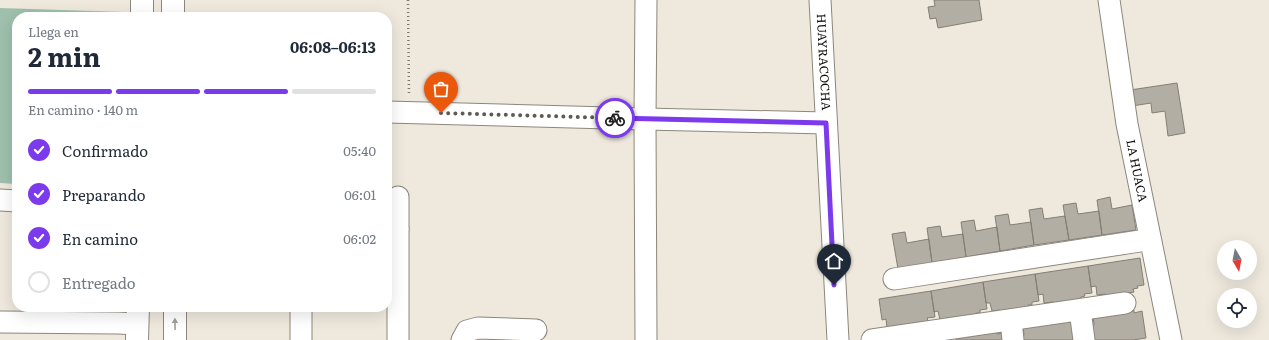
<!DOCTYPE html>
<html lang="es">
<head>
<meta charset="utf-8">
<style>
  body { margin:0; font-family:Literata,serif; background:#f2f2f3; color:#1f2937; height:100vh; display:flex; flex-direction:column; font-size:15px; white-space:nowrap }
  * { box-sizing:border-box; margin:0 }
  p { font-size:13px; color:#747a83 }
  .icon { flex:none; width:22px; height:22px; fill:none; stroke:currentColor; stroke-width:2; stroke-linecap:round; stroke-linejoin:round }
  .map { position:relative; flex:1; overflow:hidden }
  .panel { position:absolute; left:12px; top:12px; width:380px; height:300px; display:flex; flex-direction:column; background:#fff; border-radius:16px; box-shadow:0 4px 16px #0002 }
  .panel>* { flex:none }
  .needle { width:26px; rotate:170deg }
  .fabs { position:absolute; left:1217px; top:240px; display:grid; gap:8px }
  .fabs a { display:grid; place-items:center; width:40px; height:40px; border-radius:50%; background:#fff; box-shadow:0 4px 16px #0002; font-size:20px }
  .pin { position:absolute; display:grid; place-items:center; width:34px; height:34px; color:#fff; margin:-41px -17px; border-radius:50% 50% 50% 0; rotate:-45deg; box-shadow:0 0 4px #0007 }
  .pin .icon { rotate:45deg }
  .courier { position:absolute; display:grid; place-items:center; width:40px; height:40px; margin:-20px; border:3px solid #7c3aed; border-radius:50%; background:#fff; color:#222; box-shadow:0 1px 5px #0007 }
  .summary em { font-style:normal; font-weight:700 }
  .summary div { display:flex; flex-direction:column-reverse }
  .summary { display:flex; align-items:center; justify-content:space-between; height:68px; padding:0 16px }
  h1 { font-size:26px; font-weight:700; line-height:30px }
  .bar { display:grid; grid-template-columns:repeat(4,1fr); gap:6px 4px; align-content:center; height:48px; padding:0 16px }
  .bar i { height:5px; border-radius:3px; background:#e0e1e3 }
  .bar .current { background:#7c3aed }
  .bar p { grid-column:span 4 }
  ol { padding:0 16px; list-style:none }
  li { display:flex; align-items:center; gap:12px; height:44px }
  li p { margin-inline-start:auto }
  li .icon { padding:4px; border-radius:50%; background:#7c3aed; color:#fff; stroke-width:4 }
  li:last-child { color:#747a83 }
  li i { width:22px; height:22px; border:2px solid #e0e1e3; border-radius:50% }
  .map>svg:first-child { display:block }
</style>
</head>
<body>
<div class="map">
<svg width="1269" height="340" viewBox="0 0 1269 340">
  <rect width="100%" height="100%" fill="#eee8dd"/>
  <path fill="#9ec0ad" d="M0 8 124 12V17H17V184L0 183Z"/>
  <path fill="#b3aea3" stroke="#847f75" d="M934 0H979L982 20 938 28 936 18 930 19 928 7 935 6Z
    M1177 83 1185 133 1168 136 1165 111 1152 113 1151 103 1132 106 1130 90Z
    M1110 197 1112 209 1132 205 1136 230 1102 235 1097 200Z
    M1076 203 1078 214 1099 211 1102 235 1069 240 1063 205Z
    M1042 208 1044 219 1065 216 1069 240 1034 245 1029 210Z
    M1008 214 1010 225 1031 222 1034 245 1000 251 995 216Z
    M974 220 976 231 997 227 1000 251 966 257 961 222Z
    M940 226 942 237 963 234 966 257 932 263 927 228Z
    M905 232 907 243 929 239 932 263 898 269 892 234Z
    M1140 258 1144 285 1137 286 1138 288 1133 289 1134 292 1106 297 1105 294 1097 295 1096 286 1091 287 1088 266Z
    M1088 266 1092 293 1084 294 1085 296 1081 297V300L1053 305V302L1044 303 1043 294 1038 295 1035 274Z
    M1035 274 1039 301 1032 302V305H1028L1029 308 1001 313 1000 310 992 311 990 303H986L983 282Z
    M983 282 987 309 980 310V313H976V317L949 321 948 318 940 320 938 311 934 312 931 291Z
    M931 291 935 317 927 318 928 321 924 322V325L887 328 886 319 882 320 879 299Z
    M1134 310V313L1142 311 1146 338 1133 340H1093L1090 326 1094 325 1093 316Z
    M1072 321 1074 340H1021L1020 335H1024L1023 326Z
    M997 331V334L1004 333 1006 340H956V337Z"/>
  <g fill="none" stroke-linecap="round" stroke-linejoin="round">
    <g stroke="#8c877d" stroke-width="23">
      <g id="street">
        <path id="s1" d="M820 0 838 340"/>
        <path id="s2" d="M1109 0 1127 124 1171 340"/>
        <path d="M387 112 645 119 826 123"/>
        <path d="M0 200 17 201"/>
        <path d="M387 229H398V197"/>
        <path d="M894 279 1140 241 1150 239"/>
        <path d="M301 307V340"/>
        <path d="M1080 310 1084 340"/>
        <path d="M1011 320 1013 340"/>
        <path d="M0 322 118 323 137 324"/>
        <path d="M398 340V229"/>
        <path d="M462 340 467 331 478 328 536 330"/>
        <path d="M646 340 645 119 646 0"/>
        <path d="M872 340 1125 303"/>
      </g>
    </g>
    <g stroke="#8c877d" stroke-width="24">
      <path id="primary" d="M142 0V17
        M173 0V17
        M175 307V340
        M137 340 138 307"/>
    </g>
    <path stroke="#7d7972" stroke-width="2.5" stroke-dasharray="1 3" stroke-linecap="butt" d="M408 0 409 94"/>
    <use href="#street" stroke="#fff" stroke-width="21"/>
    <use href="#primary" stroke="#fff" stroke-width="22"/>
  </g>
  <defs><path id="oneway-solid" d="M-6-.8H1V-3.2L6.5 0L1 3.2V.8H-6Z"/></defs>
  <use fill="#9f9f9d" href="#oneway-solid" transform="translate(175 324) rotate(-91)"/>
  <g fill="none" stroke-linecap="round" stroke-linejoin="round">
    <path stroke="#5e5a54" stroke-width="4" stroke-dasharray="0 7.2" d="M441 113 615 118"/>
    <path stroke="#7c3aed" stroke-width="5" d="M615 118 826 123 834 285"/>
  </g>
  <g text-anchor="middle" stroke-width="3.5" stroke-linejoin="round" paint-order="stroke">
    <g font-size="12" fill="#100e0b" stroke="#eee8dd">
      <text dy="4" stroke="none"><textPath href="#s1" startOffset="62">HUAYRACOCHA</textPath></text>
      <text dy="4" stroke="none"><textPath href="#s2" startOffset="173">LA HUACA</textPath></text>
    </g>
  </g>
</svg>
<div class="fabs">
<a><svg class="needle" viewBox="-14 -14 28 28"><path d="M0-13l5 13h-10z" fill="#e53935"/><path d="M0 13l5-13h-10z" fill="#747a83"/></svg></a>
<a><svg class="icon" aria-label="locate" viewBox="0 0 24 24"><circle cx="12" cy="12" r="6"/><path d="M12 2v4M12 18v4M2 12h4M18 12h4"/></svg></a>
</div>
<div class="pin" style="left:441px;top:113px;background:#ea580c"><svg class="icon" aria-label="bag" viewBox="0 0 24 24"><path d="M5 8h14l-1 12H6zM9 8a3 3 0 0 1 6 0"/></svg></div>
<div class="pin" style="left:834px;top:285px;background:#1f2937"><svg class="icon" aria-label="home" viewBox="0 0 24 24"><path d="M3 11l9-7 9 7M6 9v11h12V9"/></svg></div>
<div class="courier" style="left:615px;top:118px"><svg class="icon" aria-label="bike" viewBox="0 0 24 24"><circle cx="6" cy="16" r="4"/><circle cx="18" cy="16" r="4"/><path d="M6 16l4-8h5l3 8M10 8l3 8H6M13 5h3"/></svg></div>
<section class="panel">
<div class="summary"><div><h1>2 min</h1><p>Llega en</p></div><em>06:08–06:13</em></div>
<div class="bar"><i class="current"></i><i class="current"></i><i class="current"></i><i></i><p>En camino · 140 m</p></div>
<ol>
<li><svg class="icon" aria-label="check" viewBox="0 0 24 24"><path d="M5 12l5 5 9-10"/></svg>Confirmado<p>05:40</p></li>
<li><svg class="icon" aria-label="check" viewBox="0 0 24 24"><path d="M5 12l5 5 9-10"/></svg>Preparando<p>06:01</p></li>
<li><svg class="icon" aria-label="check" viewBox="0 0 24 24"><path d="M5 12l5 5 9-10"/></svg>En camino<p>06:02</p></li>
<li><i></i>Entregado</li>
</ol>
</section>
</div>
</body>
</html>
